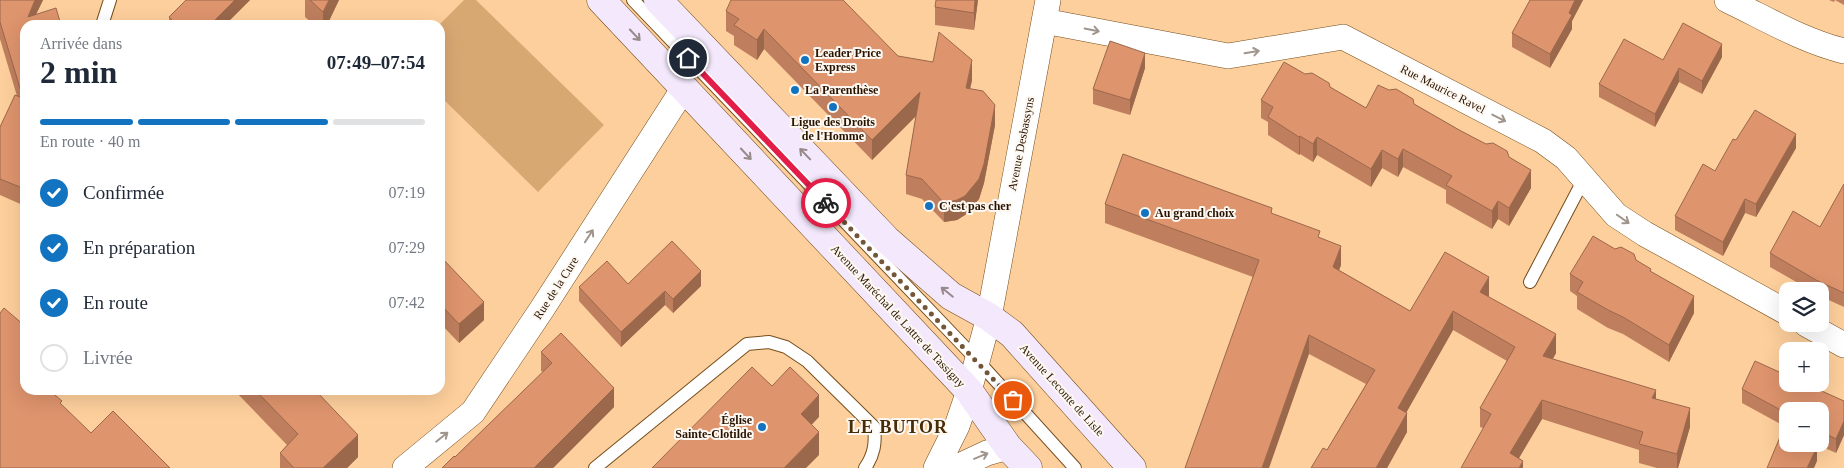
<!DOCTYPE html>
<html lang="fr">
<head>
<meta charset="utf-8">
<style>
  body { margin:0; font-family:Georgia,serif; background:#f2f2f3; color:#1f2937; height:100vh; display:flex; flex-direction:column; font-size:19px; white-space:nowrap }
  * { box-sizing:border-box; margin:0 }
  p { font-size:16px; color:#747a83 }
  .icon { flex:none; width:28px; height:28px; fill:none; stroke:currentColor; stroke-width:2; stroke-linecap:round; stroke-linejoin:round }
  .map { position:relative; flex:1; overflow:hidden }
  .details { position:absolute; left:20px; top:20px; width:425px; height:375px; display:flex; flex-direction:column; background:#fff; border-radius:15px; box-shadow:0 5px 20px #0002 }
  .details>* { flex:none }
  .controls { position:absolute; left:1779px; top:282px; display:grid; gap:10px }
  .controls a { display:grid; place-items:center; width:50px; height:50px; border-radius:10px; background:#fff; box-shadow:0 5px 20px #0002; font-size:25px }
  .pin { position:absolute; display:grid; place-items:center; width:42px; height:42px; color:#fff; margin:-21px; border:2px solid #fff; border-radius:50%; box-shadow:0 1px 5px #0007 }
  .courier { position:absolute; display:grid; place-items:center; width:50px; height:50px; margin:-25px; border:4px solid #e11d48; border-radius:50%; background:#fff; color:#222; box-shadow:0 1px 6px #0007 }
  .summary em { font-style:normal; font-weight:700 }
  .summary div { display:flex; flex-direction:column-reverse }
  .summary { display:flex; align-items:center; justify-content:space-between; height:85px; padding:0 20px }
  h1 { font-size:32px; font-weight:700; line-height:38px }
  .bar { display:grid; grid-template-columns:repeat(4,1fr); gap:8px 5px; align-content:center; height:60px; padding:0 20px }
  .bar i { height:6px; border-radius:4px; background:#e0e1e3 }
  .bar .current { background:#1274c0 }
  .bar p { grid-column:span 4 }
  ol { padding:0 20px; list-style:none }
  li { display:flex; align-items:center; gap:15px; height:55px }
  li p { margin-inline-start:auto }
  li .icon { padding:5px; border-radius:50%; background:#1274c0; color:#fff; stroke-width:4 }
  li:last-child { color:#747a83 }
  li i { width:28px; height:28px; border:2px solid #e0e1e3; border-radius:50% }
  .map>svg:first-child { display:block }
</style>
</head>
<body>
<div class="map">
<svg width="1844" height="468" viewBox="0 0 1844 468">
  <rect width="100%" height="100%" fill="#fdcf9c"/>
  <path fill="#d8a872" d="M464 0H476L604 125 538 192 440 96 439 25Z"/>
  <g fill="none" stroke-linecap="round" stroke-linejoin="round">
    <g stroke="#764e1c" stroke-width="14">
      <path id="lane" d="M633 0 977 360 1075 468
        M102 25 110 0
        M1530 282 1584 179
        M595 468 747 344 769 342 786 347 807 361 874 427C876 443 874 455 865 468"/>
    </g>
    <g stroke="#764e1c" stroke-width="26">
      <path id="street" d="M1727 0C1765 18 1803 41 1844 51
        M1044 21 1228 56 1343 37 1543 141 1566 158 1616 215 1645 234 1788 313
        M1806 324 1844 345
        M405 468 473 412 542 309 684 88
        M936 468 957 426 969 391 989 317 1048 0
        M955 468 987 453 1008 447"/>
    </g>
    <g stroke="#764e1c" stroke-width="29">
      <path id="secondary" d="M601 0 969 391 1008 447 1028 468
        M658 0 887 240 951 296 989 317 1012 334 1132 468"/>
    </g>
    <use href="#lane" stroke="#fff" stroke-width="12"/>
    <use href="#street" stroke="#fff" stroke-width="25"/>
    <use href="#secondary" stroke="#f3e8fc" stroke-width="28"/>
  </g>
  <path fill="#bf7f5e" d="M0 0H43L36 14 25 25V206L0 195V127L17 96 0 39Z
    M186 0H250L225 25H169V17Z
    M305 0H339L327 25H314L305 17Z
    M978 0 974 30 935 25V7Z
    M1530 0H1583L1572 21V29L1550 68 1512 47V33Z
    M1829 0H1844V5L1835 0 1834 2Z
    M726 11 898 56 972 80 970 89 995 125 984 183 979 199 965 215 957 220 944 222 922 199 906 194V175L916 116 872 160 764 49 757 60 734 45V36L726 31Z
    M1722 57 1702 94 1679 82 1655 127 1599 97V84L1663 60Z
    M1145 68 1130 115 1093 104V89Z
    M1305 74 1330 87 1366 108 1414 104 1461 131 1509 157 1531 188 1509 226 1498 219 1492 229 1446 203V190L1403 167 1398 177 1382 168 1371 187 1317 155 1313 162 1300 154 1299 155 1268 135V122L1261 118V100Z
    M1736 140 1796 148 1756 217 1745 213 1723 256 1675 230V216L1715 171Z
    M1844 184V307L1820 296V291H1812L1770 267V253L1820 227Z
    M1105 204 1272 214 1320 238 1341 265 1339 270 1410 311 1489 297 1556 353 1553 359 1656 399 1690 427 1678 468H1657L1639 463V450L1542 419 1519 458 1523 468 1483 428 1480 427V408L1507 361 1453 330 1406 413 1407 432 1387 468H1311L1327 450 1366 384 1309 354 1253 277 1105 223Z
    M1615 249 1636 260 1651 272 1694 313 1669 362 1623 334 1608 328 1577 309V296L1570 291V274Z
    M440 256 484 320 459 343 440 323Z
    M628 284 701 286 673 313 665 305 621 347 579 301V287Z
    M541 352 614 407 553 468H442L455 457 543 372 541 371Z
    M1742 389 1844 401V435L1836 453 1816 444H1820V411H1788V428L1742 403Z
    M234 390H315L358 457 347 468H280V453L287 445Z"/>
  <path fill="#9b684c" d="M35 0H43L31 25 28 17Z
    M235 0H250L225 25H210Z
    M329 0H339L327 25H323V12Z
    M975 0H978L974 30V13Z
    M1575 0H1583L1572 21V29L1550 68V54Z
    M764 29V49L757 60V40Z
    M1722 44V57L1702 94V81Z
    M1145 53V68L1130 115V100Z
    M972 60V80L966 107V88Z
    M1679 68V82L1655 127V114Z
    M920 92V112L872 160V140Z
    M995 105V125L984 183 979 199 965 215 957 220 944 222V203Z
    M1796 134V148L1756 217V204Z
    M1300 136V154L1299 155V137Z
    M1317 137V155L1313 162V144Z
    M1403 149V167L1398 177V159Z
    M1382 150V168L1371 187V169Z
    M1531 170V188L1509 226V208Z
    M1745 199V213L1723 256V242Z
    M1498 201V219L1492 229V211Z
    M1341 246V265L1333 286V267Z
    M701 271V286L673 313V299Z
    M1489 277V296L1480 311V292Z
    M665 291V305L621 347V332Z
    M1694 296V313L1669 362V345Z
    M484 302V320L459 343V324Z
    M1453 311V330L1398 427V408Z
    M1556 334V353L1543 375V356Z
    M1309 335V354L1269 468H1262Z
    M25 362V375L21 366Z
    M614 388V407L553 468H534Z
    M1656 390V409L1652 398Z
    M819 395V417L801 436V414Z
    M1542 400V419L1513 468 1510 453Z
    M1690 408V427L1678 468H1677V454Z
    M1407 413V432L1387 468H1376Z
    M1844 421V435L1836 453V439Z
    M819 432V455L806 468H784Z
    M358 435V457L347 468H323Z
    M1817 447V461L1814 468H1807Z
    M1523 461V468H1519Z"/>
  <path fill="#de946d" stroke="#9b684c" d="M0 0H35L28 17 56 8 61 25H25V189L0 179V127L15 95 23 98 0 22Z
    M186 0H235L210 25H177L169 17Z
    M310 0H329L323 12Z
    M731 0H843L898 56 933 62 939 32 972 60 966 88 983 91 995 105 984 164 979 179 965 196 957 200 944 203 922 179 906 175 920 92 872 140 764 29 757 40 734 25 739 19 726 11Z
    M936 0H975L974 13 935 7Z
    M1530 0H1575L1569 13 1572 15 1550 54 1512 33Z
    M1683 23 1722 44 1702 81 1679 68 1655 114 1599 84 1624 39 1663 60Z
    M1110 41 1145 53 1130 100 1093 89Z
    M1284 62 1305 74 1312 73 1329 83 1330 87 1366 108 1378 85 1389 90 1396 89 1413 99 1414 104 1461 131 1486 144 1493 143 1507 151 1509 157 1531 170 1509 208 1498 201 1492 211 1446 185 1452 176 1403 149 1398 159 1382 150 1371 169 1317 137 1313 144 1300 136 1299 137 1268 117 1273 107 1261 100Z
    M1755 110 1796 134 1756 204 1745 199 1723 242 1675 216 1703 164 1715 171 1733 139 1736 140Z
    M1123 154 1272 208 1271 213 1320 231 1318 237 1341 246 1333 267 1410 311 1445 252 1489 277 1480 292 1556 334 1543 356 1656 390 1652 398 1690 408 1677 454 1639 444 1643 432 1542 400 1510 453 1523 461 1519 468H1461L1491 414 1480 408 1515 347 1453 311 1398 408 1407 413 1376 468H1311L1323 448 1327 450 1375 370 1309 335 1262 468H1185L1259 260 1105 204Z
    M1844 184V293L1816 280 1770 253 1793 211 1820 227Z
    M1593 236 1615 249 1621 247 1634 254 1636 260 1651 269 1650 271 1694 296 1669 345 1623 317 1608 310 1577 292 1583 282 1570 274Z
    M672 241 701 271 673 299 665 291 621 332 579 287 607 261 628 284Z
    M440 256 484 302 459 324 440 304Z
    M4 308 25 326V362L21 366 25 369V390H49L62 401 60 403 91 433 113 411 170 468H0V313Z
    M561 333 614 388 534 468H442L454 456 455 457 552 363 541 352Z
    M1755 361 1788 376V384H1806L1844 401V421L1836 439 1820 431V411H1788V414L1742 389Z
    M752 367 772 386 790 367 819 395 801 414 819 432 784 468H652Z
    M255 390H315L358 435 323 468H294L280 453 298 434Z
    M1780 437 1788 439V444H1806L1817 447 1807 468H1767Z"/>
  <defs><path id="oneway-shaft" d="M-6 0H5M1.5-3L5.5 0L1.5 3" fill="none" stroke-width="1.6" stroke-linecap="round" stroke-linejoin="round" transform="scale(1.25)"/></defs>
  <g stroke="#9f958c">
    <use href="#oneway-shaft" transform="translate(1092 30) rotate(11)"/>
    <use href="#oneway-shaft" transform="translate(1252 52) rotate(-9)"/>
    <use href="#oneway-shaft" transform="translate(1499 118) rotate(27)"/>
    <use href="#oneway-shaft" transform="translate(1623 219) rotate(35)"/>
    <use href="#oneway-shaft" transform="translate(589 236) rotate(-57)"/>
    <use href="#oneway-shaft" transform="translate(442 437) rotate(-39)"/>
    <use href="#oneway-shaft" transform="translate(981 456) rotate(-22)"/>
  </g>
  <g stroke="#98898b">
    <use href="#oneway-shaft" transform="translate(635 35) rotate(47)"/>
    <use href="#oneway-shaft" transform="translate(746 154) rotate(47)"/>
    <use href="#oneway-shaft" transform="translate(805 154) rotate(-134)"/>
    <use href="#oneway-shaft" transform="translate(947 292) rotate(-141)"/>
  </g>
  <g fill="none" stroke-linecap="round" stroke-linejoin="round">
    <path stroke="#735537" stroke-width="5" stroke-dasharray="0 9" d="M826 203 1013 400"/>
    <path stroke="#e11d48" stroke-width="6" d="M688 58 826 203"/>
  </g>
  <g fill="#1274c0" stroke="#fef8f2" stroke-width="2">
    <circle cx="805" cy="60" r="5"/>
    <circle cx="795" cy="90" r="5"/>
    <circle cx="833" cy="107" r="5"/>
    <circle cx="929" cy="206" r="5"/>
    <circle cx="1145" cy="213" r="5"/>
    <circle cx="762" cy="427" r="5"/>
  </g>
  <g text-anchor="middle" stroke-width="4" stroke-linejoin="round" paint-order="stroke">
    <g font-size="12" font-weight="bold" fill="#291400" stroke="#fef8f2" text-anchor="start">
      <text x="815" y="57">Leader Price<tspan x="815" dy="14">Express</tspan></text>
      <text x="805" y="94">La Parenthèse</text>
      <text x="833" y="126" text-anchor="middle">Ligue des Droits<tspan x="833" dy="14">de l'Homme</tspan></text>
      <text x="939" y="210">C'est pas cher</text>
      <text x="1155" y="217">Au grand choix</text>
      <text x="752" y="424" text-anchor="end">Église<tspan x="752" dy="14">Sainte-Clotilde</tspan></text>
    </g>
    <g font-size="12" fill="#291400" stroke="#fef8f2">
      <text transform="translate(1443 89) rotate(27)" y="4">Rue Maurice Ravel</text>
      <text transform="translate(1021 144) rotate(-79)" y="4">Avenue Desbassyns</text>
      <text transform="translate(556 288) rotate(-57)" y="4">Rue de la Cure</text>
      <text transform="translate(898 316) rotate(47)" y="4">Avenue Maréchal de Lattre de Tassigny</text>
      <text transform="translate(1062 390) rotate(48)" y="4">Avenue Leconte de Lisle</text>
    </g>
    <g font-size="18" font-weight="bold" letter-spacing="1" fill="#472c08" stroke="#fef8f2">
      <text x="898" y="433">LE BUTOR</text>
    </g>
  </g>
</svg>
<div class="controls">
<a><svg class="icon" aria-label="layers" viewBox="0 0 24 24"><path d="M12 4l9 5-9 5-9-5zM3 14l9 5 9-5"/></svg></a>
<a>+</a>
<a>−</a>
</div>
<div class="pin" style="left:1013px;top:400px;background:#ea580c"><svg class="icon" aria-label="bag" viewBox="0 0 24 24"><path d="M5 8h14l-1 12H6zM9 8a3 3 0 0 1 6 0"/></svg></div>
<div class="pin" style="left:688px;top:58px;background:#1f2937"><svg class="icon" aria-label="home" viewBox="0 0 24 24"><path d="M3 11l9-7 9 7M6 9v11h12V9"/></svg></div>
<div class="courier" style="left:826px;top:203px"><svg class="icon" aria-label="bike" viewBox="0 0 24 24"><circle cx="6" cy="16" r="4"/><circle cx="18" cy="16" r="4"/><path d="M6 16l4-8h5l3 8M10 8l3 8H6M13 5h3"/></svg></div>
<section class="details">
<div class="summary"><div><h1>2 min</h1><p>Arrivée dans</p></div><em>07:49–07:54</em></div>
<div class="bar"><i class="current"></i><i class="current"></i><i class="current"></i><i></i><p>En route · 40 m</p></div>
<ol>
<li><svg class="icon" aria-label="check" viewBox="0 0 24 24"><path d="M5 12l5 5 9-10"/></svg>Confirmée<p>07:19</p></li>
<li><svg class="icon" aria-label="check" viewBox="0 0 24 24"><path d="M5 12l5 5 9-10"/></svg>En préparation<p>07:29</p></li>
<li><svg class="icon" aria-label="check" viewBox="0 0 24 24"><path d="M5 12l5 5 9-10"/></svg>En route<p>07:42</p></li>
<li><i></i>Livrée</li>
</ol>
</section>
</div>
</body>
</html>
